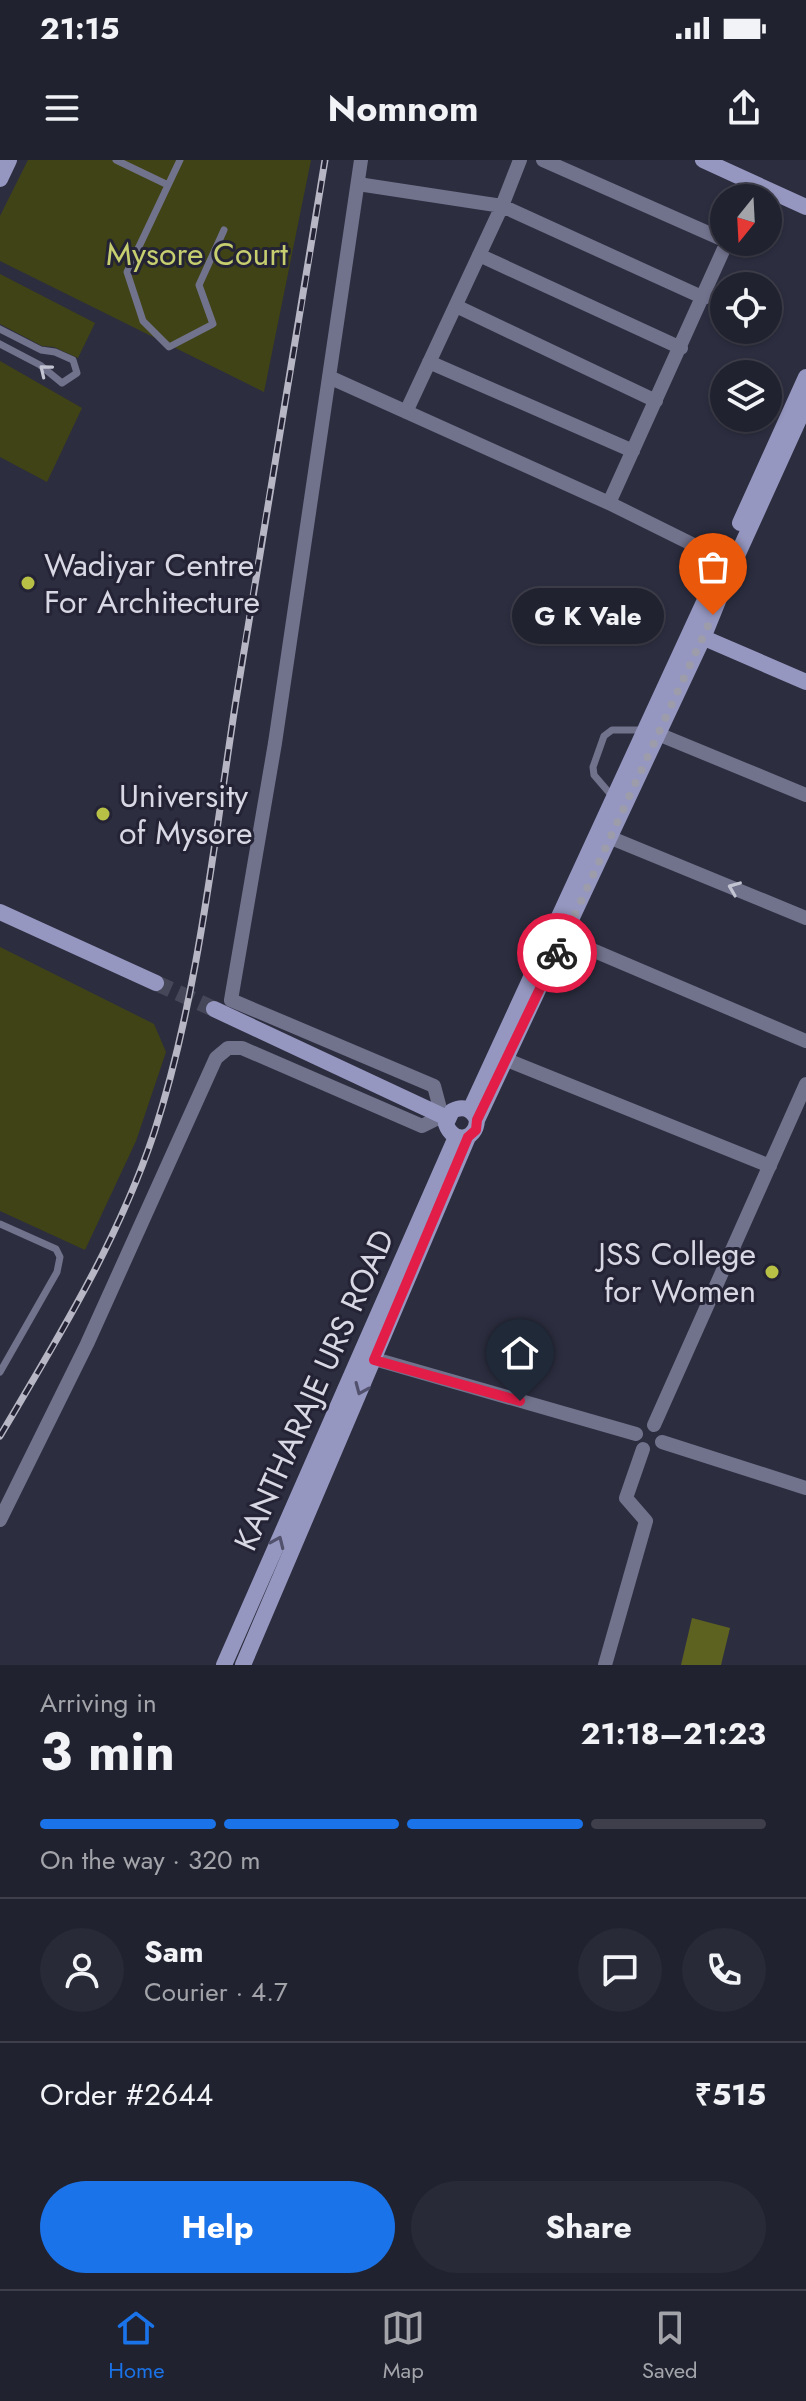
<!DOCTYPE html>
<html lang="en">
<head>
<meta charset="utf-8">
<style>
  body { margin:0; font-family:Jost,sans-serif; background:#292a37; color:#f1f3f6; height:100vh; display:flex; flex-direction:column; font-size:30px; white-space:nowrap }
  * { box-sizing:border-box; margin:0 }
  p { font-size:26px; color:#a2a4aa }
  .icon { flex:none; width:44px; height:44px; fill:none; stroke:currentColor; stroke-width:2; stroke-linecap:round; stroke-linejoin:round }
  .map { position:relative; height:1505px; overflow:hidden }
  .sheet { display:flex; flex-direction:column; background:#21222f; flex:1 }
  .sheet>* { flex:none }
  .needle { width:52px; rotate:198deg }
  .tools { position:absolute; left:710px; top:24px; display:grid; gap:16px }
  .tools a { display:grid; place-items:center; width:72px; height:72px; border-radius:50%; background:#21222f; box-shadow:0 2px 6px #0004,0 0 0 2px #3e3f4b; font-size:40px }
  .pin { position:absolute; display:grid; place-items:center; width:68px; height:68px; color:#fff; margin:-82px -34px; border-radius:50% 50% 50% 0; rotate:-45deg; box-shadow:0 0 8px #0007 }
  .pin .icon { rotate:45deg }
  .courier { position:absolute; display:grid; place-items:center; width:80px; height:80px; margin:-40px; border:6px solid #e11d48; border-radius:50%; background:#fff; color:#222; box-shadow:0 2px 10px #0007 }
  .bubble { position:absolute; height:56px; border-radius:28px; background:#21222f; box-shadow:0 2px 6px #0004,0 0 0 2px #3e3f4b; font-size:26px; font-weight:700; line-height:56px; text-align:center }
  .summary em { font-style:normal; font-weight:700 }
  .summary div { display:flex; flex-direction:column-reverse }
  .summary { display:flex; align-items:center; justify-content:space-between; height:136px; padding:0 40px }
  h1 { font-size:52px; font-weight:700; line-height:60px }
  .bar { display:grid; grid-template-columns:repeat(4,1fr); gap:12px 8px; align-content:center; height:96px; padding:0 40px }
  .bar i { height:10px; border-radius:6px; background:#3e3f4b }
  .bar .selected { background:#1a73e8 }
  .bar p { grid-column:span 4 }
  .line { display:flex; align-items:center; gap:20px; padding:0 40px; border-top:2px solid #3e3f4b }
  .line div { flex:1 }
  .round { display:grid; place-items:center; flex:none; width:84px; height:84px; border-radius:42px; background:#292a37 }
  .primary-button { display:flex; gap:16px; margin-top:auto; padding:16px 40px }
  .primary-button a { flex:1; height:92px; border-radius:48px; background:#1a73e8; color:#fff; font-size:32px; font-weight:700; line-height:92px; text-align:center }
  .primary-button a+a { background:#292a37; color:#f1f3f6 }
  .status { display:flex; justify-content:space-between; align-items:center; height:56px; padding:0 40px; background:#21222f; direction:ltr }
  .status svg { height:22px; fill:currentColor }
  header { display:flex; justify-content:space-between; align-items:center; height:104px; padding:0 40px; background:#21222f; font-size:36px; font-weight:700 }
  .tabs { display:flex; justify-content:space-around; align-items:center; height:112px; border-top:2px solid #3e3f4b; background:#21222f; font-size:22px; color:#a2a4aa }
  .tabs a { display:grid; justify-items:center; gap:4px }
  .tabs .selected { color:#1a73e8 }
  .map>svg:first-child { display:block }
</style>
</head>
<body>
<div class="status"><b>21:15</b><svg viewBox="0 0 49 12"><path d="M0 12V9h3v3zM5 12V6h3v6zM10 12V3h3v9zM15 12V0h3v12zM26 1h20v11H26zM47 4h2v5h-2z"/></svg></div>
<header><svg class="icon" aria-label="menu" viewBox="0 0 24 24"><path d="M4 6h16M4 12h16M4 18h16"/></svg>Nomnom<svg class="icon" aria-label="share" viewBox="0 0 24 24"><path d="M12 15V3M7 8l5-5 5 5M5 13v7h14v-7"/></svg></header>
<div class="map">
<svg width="806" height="1505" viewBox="0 0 806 1505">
  <rect width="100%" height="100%" fill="#2c2d3f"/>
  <path fill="#404315" d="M28 0H311L264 232 0 101V56Z
    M0 114 95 163 78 198 54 187 42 186 0 164Z
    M0 201 82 248 47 322 0 297Z
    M0 787 154 864 166 892 136 981 85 1090 0 1051Z"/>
  <path fill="#5e6220" d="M692 1458 730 1468 721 1505H681Z"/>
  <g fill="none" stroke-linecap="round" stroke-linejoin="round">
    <path stroke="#464758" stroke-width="16" stroke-dasharray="16 8" stroke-linecap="butt" d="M156 823 214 849"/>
    <path stroke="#71728c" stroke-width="7" d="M116 0 168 25
      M180 0 127 112 143 161 169 187 213 164 199 125 224 70
      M0 169 41 190 55 192 73 200 77 213 62 223 40 205 0 184
      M612 636 594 615 593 607 604 576 612 570H645
      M0 1064 56 1089 60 1097 57 1112 0 1212"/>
    <path stroke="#71728c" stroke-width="14" d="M361 0 329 217 609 343 724 400
      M543 0 724 80
      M358 24 502 46 704 138
      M745 38 752 23
      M479 95 681 188
      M456 146 656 241
      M429 202 633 291
      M406 252 502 46 520 0
      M609 343 727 82
      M658 574 806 635
      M599 673 806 758
      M564 778 806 881
      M507 900 770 1006
      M364 1196 636 1274
      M654 1265 806 924
      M662 1282 806 1328
      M0 1360 87 1184 216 898 228 888H242L422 966 442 956 434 926 231 840 275 583 329 217
      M605 1505 646 1361 626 1338 643 1289"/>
    <path stroke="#9697c0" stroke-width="16" d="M703 0 806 47
      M0 19 9 0
      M740 363 806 217
      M695 474 806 522
      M0 752 156 823
      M214 849 447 958
      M470 950 727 392
      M477 960C472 949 463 945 452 951L446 964C453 984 476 981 477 960L703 478 731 409 806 244
      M224 1505 456 977
      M243 1505 468 977"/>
    <g stroke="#b6b6c4" stroke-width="7">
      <path id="rail" d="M0 1276C58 1178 118 1081 154 973 198 838 214 681 236 540 264 360 297 180 325 0"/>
    </g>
    <use href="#rail" stroke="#232335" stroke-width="4" stroke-dasharray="12" stroke-linecap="butt"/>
  </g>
  <defs><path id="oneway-chevron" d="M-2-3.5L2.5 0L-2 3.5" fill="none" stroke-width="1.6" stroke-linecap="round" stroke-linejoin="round" transform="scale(2)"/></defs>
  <g stroke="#c3c4d2">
    <use href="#oneway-chevron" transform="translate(45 210) rotate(-141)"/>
    <use href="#oneway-chevron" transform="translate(734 728) rotate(-158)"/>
  </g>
  <g stroke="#51516d">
    <use href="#oneway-chevron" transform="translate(361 1229) rotate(113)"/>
    <use href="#oneway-chevron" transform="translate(278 1382) rotate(-66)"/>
  </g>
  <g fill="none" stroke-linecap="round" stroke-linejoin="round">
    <path stroke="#9c9caa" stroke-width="8" stroke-dasharray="0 14.4" d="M557 793 713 455"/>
    <path stroke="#e11d48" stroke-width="10" d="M520 1241 374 1200 468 977 476 970 477 960 557 793"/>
  </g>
  <g fill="#b8c146" stroke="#232335" stroke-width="3">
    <circle cx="28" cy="423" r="8"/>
    <circle cx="103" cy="654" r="8"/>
    <circle cx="772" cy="1112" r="8"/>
  </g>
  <g text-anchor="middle" stroke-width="6" stroke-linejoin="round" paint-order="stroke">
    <g font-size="32" fill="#c6ce6f" stroke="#232335">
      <text x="197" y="105">Mysore Court</text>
    </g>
    <g font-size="32" fill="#d8d8e4" stroke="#232335" text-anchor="start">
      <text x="44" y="416">Wadiyar Centre<tspan x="44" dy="37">For Architecture</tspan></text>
      <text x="119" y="647">University<tspan x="119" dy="37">of Mysore</tspan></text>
      <text x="756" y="1105" text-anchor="end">JSS College<tspan x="756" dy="37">for Women</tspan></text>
    </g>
    <g font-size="32" fill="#d8d8e4" stroke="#232335">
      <text transform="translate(314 1230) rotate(-66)" y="11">KANTHARAJE URS ROAD</text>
    </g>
  </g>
</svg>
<div class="tools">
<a><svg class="needle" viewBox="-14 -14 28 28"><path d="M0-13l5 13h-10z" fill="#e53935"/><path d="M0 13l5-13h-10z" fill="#a2a4aa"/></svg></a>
<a><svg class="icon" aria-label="locate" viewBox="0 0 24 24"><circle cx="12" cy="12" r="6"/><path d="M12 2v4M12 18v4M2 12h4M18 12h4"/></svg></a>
<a><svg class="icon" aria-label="layers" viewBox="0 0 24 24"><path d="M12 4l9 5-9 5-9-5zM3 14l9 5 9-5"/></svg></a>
</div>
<div class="pin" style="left:713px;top:455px;background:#ea580c"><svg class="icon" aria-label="bag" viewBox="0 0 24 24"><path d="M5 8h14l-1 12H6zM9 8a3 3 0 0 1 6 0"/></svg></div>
<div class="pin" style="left:520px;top:1241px;background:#1f2937"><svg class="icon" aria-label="home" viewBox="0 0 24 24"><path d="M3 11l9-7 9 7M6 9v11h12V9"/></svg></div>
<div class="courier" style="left:557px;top:793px"><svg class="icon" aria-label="bike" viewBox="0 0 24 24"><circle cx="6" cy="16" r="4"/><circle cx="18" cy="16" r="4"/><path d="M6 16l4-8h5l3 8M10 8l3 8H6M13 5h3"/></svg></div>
<div class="bubble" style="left:512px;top:428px;width:152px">G K Vale</div>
</div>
<section class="sheet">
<div class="summary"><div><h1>3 min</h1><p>Arriving in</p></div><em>21:18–21:23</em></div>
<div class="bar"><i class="selected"></i><i class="selected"></i><i class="selected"></i><i></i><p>On the way · 320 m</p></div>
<div class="line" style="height:144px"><a class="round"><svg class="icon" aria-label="person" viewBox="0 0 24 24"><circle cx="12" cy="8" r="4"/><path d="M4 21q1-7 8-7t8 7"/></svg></a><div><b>Sam</b><p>Courier · 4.7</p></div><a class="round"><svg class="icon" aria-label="chat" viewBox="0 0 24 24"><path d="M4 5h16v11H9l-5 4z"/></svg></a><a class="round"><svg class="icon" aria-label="phone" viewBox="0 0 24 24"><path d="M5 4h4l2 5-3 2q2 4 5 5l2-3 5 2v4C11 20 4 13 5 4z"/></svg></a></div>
<div class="line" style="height:104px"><div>Order #2644</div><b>₹515</b></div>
<div class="primary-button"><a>Help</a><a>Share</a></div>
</section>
<nav class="tabs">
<a class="selected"><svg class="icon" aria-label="home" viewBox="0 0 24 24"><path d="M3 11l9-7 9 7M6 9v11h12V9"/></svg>Home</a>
<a><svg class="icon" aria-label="map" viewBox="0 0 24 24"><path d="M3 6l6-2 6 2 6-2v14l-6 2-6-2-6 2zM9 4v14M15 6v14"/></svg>Map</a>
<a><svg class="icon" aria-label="saved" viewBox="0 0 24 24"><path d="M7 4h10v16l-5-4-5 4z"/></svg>Saved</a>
</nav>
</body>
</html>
